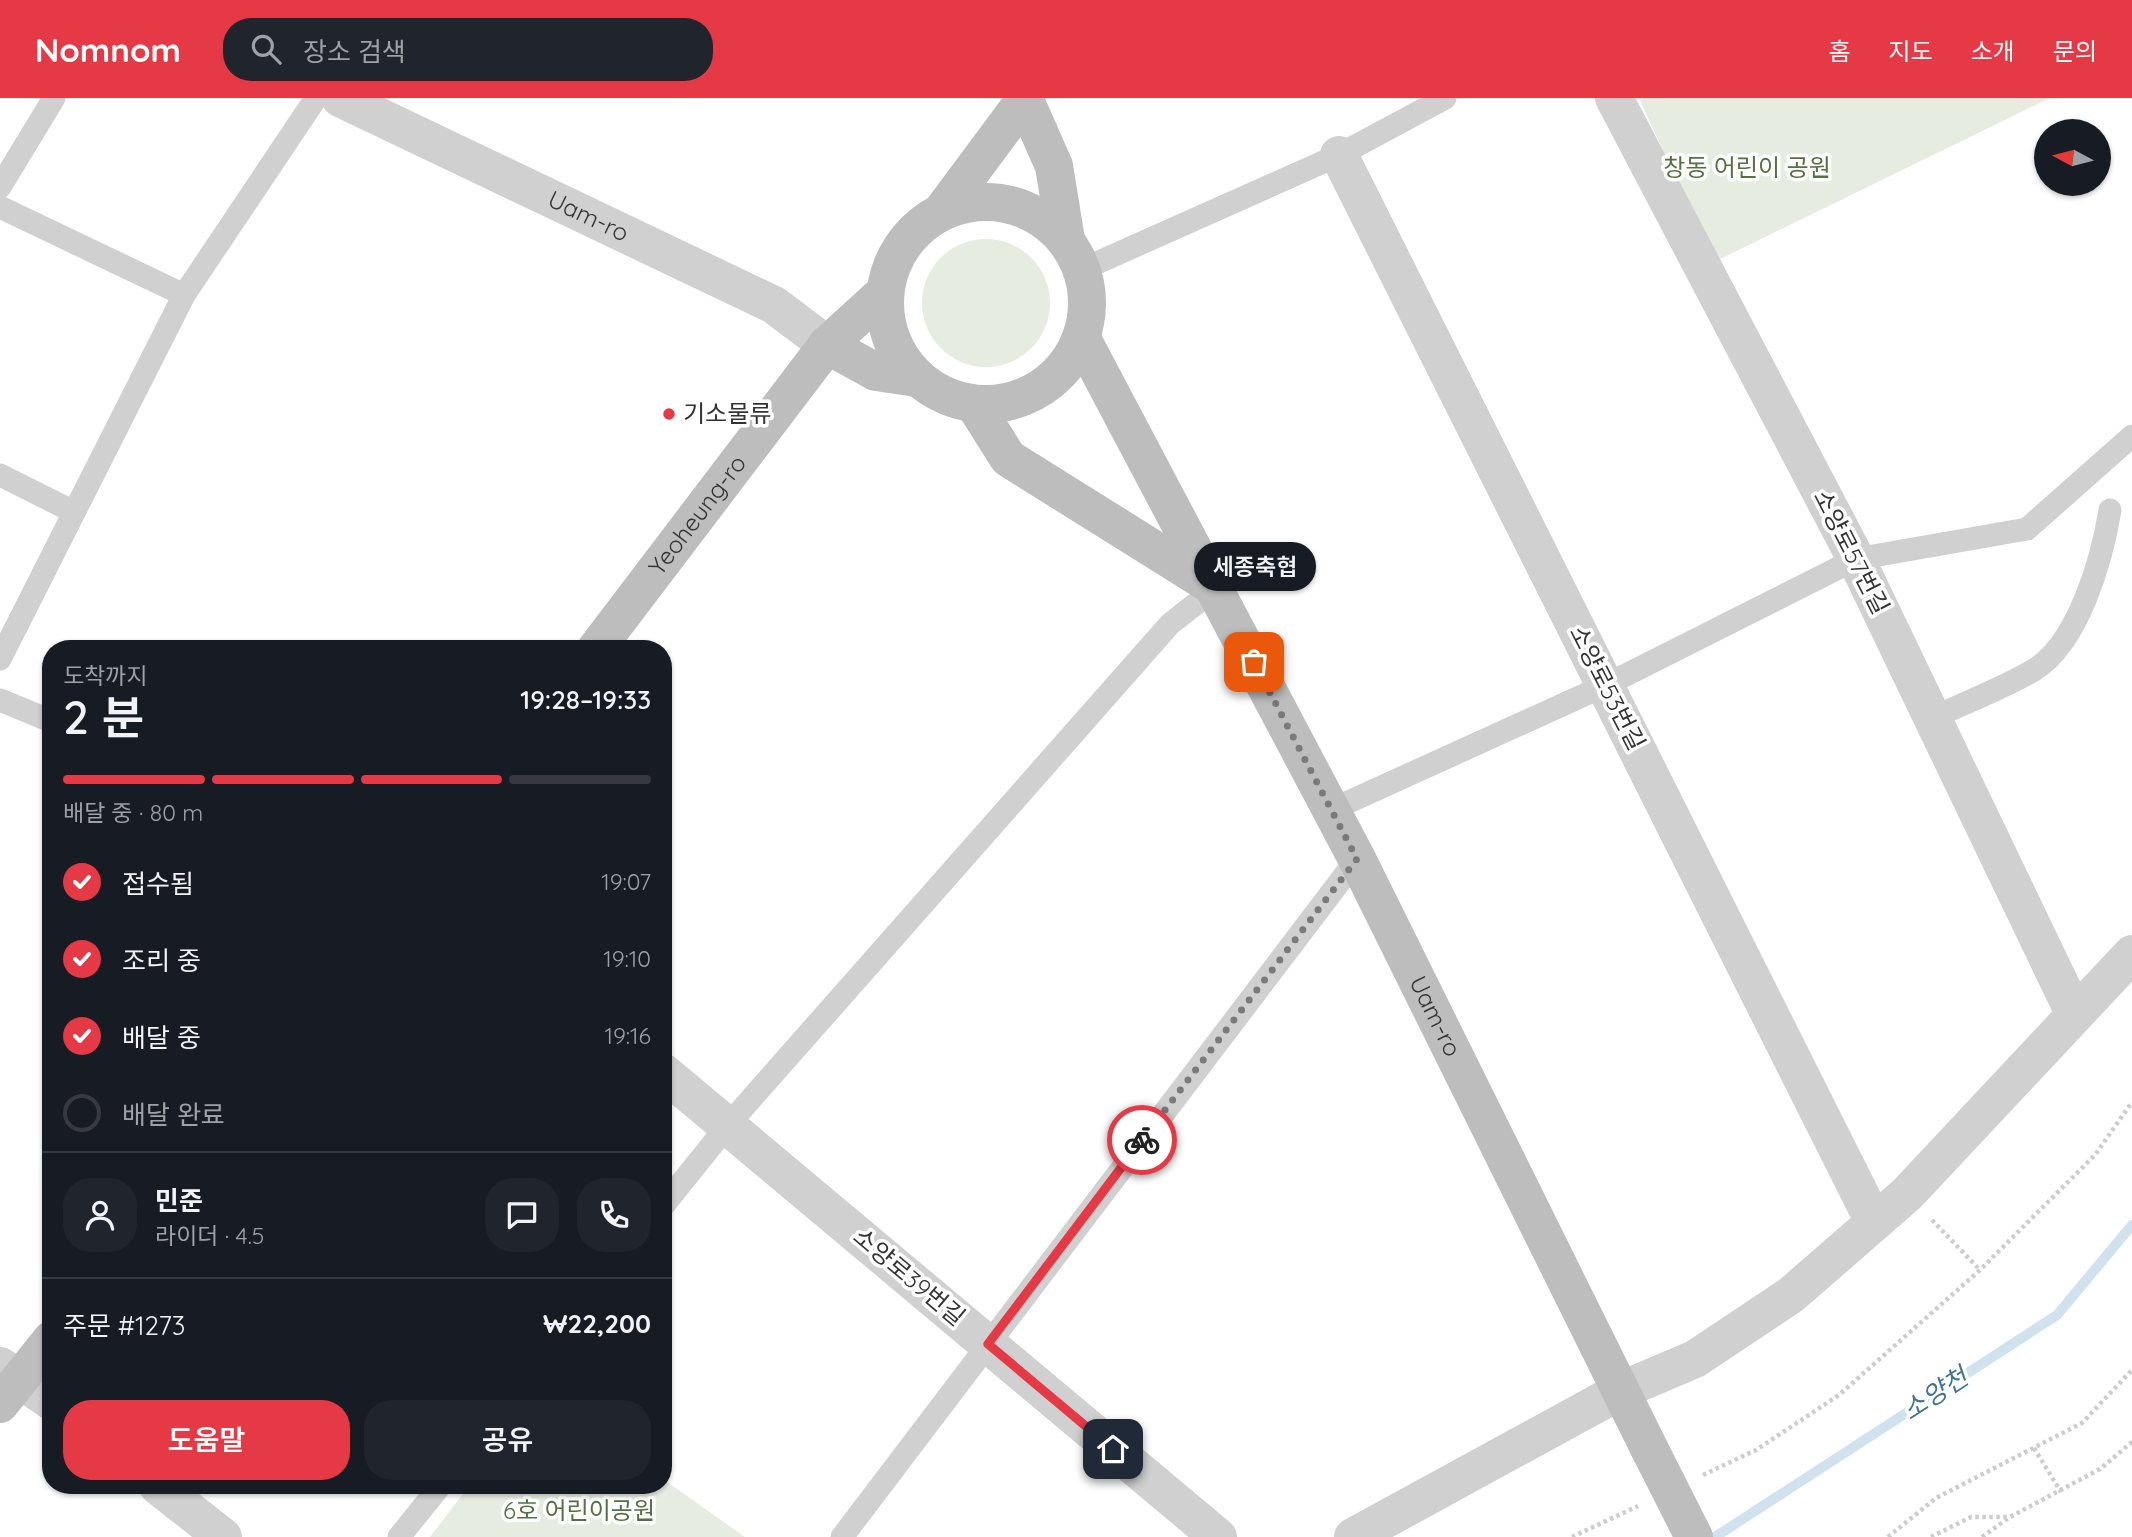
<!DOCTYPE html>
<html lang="ko">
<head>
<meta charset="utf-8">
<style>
  body { margin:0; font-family:Quicksand,"Noto Sans KR",sans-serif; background:#20242c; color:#f1f3f6; height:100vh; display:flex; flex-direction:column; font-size:26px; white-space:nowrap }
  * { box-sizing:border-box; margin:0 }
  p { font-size:23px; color:#9ea1a6 }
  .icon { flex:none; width:38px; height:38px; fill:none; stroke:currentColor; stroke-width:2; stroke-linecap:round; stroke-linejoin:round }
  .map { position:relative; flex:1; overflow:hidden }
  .drawer { position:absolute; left:42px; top:542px; width:630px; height:854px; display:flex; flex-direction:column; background:#171b24; border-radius:28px; box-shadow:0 2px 5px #0004 }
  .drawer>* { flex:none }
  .needle { width:46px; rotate:277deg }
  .controls { position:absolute; left:2034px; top:21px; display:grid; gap:14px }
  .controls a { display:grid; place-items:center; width:77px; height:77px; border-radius:50%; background:#171b24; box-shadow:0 2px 5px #0004; font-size:35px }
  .pin { position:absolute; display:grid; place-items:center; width:60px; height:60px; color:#fff; margin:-30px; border-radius:14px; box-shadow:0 4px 10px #0006 }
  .courier { position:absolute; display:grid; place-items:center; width:70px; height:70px; margin:-35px; border:5px solid #e63946; border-radius:50%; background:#fff; color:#222; box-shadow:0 2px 9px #0007 }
  .bubble { position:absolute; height:49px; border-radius:24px; background:#171b24; box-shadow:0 2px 5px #0004; font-size:23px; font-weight:600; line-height:49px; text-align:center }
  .head em { font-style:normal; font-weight:600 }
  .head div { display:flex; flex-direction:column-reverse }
  .head { display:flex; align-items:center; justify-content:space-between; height:119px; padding:0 21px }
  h1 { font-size:46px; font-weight:600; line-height:52px }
  .bar { display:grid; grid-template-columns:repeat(4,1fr); gap:10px 7px; align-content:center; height:84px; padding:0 21px }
  .bar i { height:9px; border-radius:5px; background:#363941 }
  .bar .on { background:#e63946 }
  .bar p { grid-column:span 4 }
  .line { display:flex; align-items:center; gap:18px; padding:0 21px; border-top:2px solid #363941 }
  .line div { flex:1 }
  .round { display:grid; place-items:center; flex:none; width:74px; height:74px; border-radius:28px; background:#20242c }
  ol { padding:0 21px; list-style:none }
  li { display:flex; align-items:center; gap:21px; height:77px }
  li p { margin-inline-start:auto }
  li .icon { padding:7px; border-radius:50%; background:#e63946; color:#fff; stroke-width:4 }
  li:last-child { color:#9ea1a6 }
  li i { width:38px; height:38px; border:4px solid #363941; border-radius:50% }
  .cta { display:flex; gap:14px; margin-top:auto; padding:14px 21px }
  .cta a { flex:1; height:80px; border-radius:28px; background:#e63946; color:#fff; font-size:28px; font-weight:600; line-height:80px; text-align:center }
  .cta a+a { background:#20242c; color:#f1f3f6 }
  header { display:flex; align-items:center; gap:42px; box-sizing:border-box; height:98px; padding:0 35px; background:#e63946; color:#fff }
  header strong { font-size:33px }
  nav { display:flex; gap:38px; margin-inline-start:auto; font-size:24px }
  .search { width:490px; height:63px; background:#20242c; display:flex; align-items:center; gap:18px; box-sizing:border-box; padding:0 24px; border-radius:28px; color:#9ea1a6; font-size:26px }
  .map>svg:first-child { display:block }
</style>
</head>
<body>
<header>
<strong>Nomnom</strong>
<div class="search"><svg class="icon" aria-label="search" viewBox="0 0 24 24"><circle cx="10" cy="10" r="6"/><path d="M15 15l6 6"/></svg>장소 검색</div>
<nav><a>홈</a><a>지도</a><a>소개</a><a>문의</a></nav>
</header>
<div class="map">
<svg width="2132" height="1439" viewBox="0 0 2132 1439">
  <rect width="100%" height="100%" fill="#fff"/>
  <path fill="#e6ecdf" d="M1639 0H2050L1714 164Z
    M922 205a64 64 0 1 1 128 0a64 64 0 1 1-128 0Z
    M663 1381 745 1439H430L469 1388H663Z"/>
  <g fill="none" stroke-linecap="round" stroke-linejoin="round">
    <path stroke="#cfe2ee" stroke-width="10" d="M1715 1439 2057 1217 2132 1127"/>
    <path stroke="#cdcdcd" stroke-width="4.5" stroke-dasharray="3.5 3.5" stroke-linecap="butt" d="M1932 1122 1980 1172
      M2034 1350 2061 1394
      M1703 1377 1756 1352 1839 1297 1980 1172 2095 1057 2132 1004
      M1572 1439 1638 1408
      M1888 1439 1936 1400 2082 1325 2132 1272
      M1931 1439 1971 1419H2009
      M1982 1439 2010 1419 2100 1371 2132 1344"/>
    <path stroke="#d0d0d0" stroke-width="23" d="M0 89 54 0
      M0 109 184 197
      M1081 172 1339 57 1445 0
      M0 377 74 414
      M0 561 184 197 316 0
      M0 602 51 623
      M1933 620C1966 604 2002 591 2034 572 2079 544 2102 461 2110 412
      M1331 712 1606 587 1856 461 2027 431 2132 338
      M663 1108 728 1027 1170 526 1216 490
      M399 1439 440 1388
      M842 1439 1357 761"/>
    <g stroke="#d0d0d0" stroke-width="38">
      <path id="s1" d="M340 0 774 207 827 247"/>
      <path d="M1614 0 1856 461 2074 915"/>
      <path d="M1339 57 1874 1124"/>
      <path d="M663 974 1218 1439"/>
      <path d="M0 1268 51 1303"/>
      <path d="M158 1388 223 1439"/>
      <path d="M1353 1439 1622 1292 1695 1261 1791 1197 1907 1096 2132 856"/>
    </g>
    <g stroke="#bdbdbd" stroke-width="38">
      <path d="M1025 2 1054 68 1066 142"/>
      <circle cx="986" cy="205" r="101"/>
      <path d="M942 113 1026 0"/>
      <path id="s2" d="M1081 239 1357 761 1650 1352"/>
      <path d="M827 247 876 274 917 280"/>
      <path d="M974 306 1008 360 1214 489"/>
      <path id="s3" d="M596 551 827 247 885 194"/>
      <path d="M0 1306 51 1242"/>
    </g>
    <path stroke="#bdbdbd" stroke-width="38" d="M1650 1352 1694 1439"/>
  </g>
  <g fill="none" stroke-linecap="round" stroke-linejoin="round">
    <path stroke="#7a7a7a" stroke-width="7" stroke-dasharray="0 12.6" d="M1142 1042 1357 761 1254 564"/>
    <path stroke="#e63946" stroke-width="9" d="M1113 1351 988 1246 1142 1042"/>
  </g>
  <circle fill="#e63946" stroke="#fff" stroke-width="2.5" cx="669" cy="316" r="7"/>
  <g text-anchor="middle" stroke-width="7" stroke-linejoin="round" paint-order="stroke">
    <g font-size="24" fill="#56703f" stroke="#fff">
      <text x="1747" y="78">창동 어린이 공원</text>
      <text x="579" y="1421">6호 어린이공원</text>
    </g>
    <g font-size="24" fill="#333" stroke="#fff">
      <text dy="8" stroke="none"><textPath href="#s1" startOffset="275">Uam-ro</textPath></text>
      <text dy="8" stroke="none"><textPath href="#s3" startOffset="168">Yeoheung-ro</textPath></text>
      <text transform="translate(1851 454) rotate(63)" y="8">소양로57번길</text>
      <text transform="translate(1607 590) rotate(63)" y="8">소양로53번길</text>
      <text dy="8" stroke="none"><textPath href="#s2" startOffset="766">Uam-ro</textPath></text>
      <text transform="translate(909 1179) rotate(40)" y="8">소양로39번길</text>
    </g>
    <g font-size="24" fill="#333" stroke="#fff" text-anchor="start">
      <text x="683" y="324">기소물류</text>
    </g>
    <g font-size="26" font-style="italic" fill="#3f7597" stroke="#fff">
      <text transform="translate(1935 1296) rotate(-33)" y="9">소양천</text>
    </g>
  </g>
</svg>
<div class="controls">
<a><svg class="needle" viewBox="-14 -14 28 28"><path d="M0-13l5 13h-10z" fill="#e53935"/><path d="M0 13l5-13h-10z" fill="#9ea1a6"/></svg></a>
</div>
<div class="pin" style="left:1254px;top:564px;background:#ea580c"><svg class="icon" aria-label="bag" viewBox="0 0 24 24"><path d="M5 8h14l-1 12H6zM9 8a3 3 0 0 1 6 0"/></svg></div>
<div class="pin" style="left:1113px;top:1351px;background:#1f2937"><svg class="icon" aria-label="home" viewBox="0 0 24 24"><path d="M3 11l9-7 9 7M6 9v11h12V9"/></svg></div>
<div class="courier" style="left:1142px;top:1042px"><svg class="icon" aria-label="bike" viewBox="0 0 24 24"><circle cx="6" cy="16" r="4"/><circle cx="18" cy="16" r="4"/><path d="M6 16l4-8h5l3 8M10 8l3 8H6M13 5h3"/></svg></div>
<div class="bubble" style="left:1194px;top:444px;width:122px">세종축협</div>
<section class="drawer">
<div class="head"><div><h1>2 분</h1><p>도착까지</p></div><em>19:28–19:33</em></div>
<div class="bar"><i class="on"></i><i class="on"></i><i class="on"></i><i></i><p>배달 중 · 80 m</p></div>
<ol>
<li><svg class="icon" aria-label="check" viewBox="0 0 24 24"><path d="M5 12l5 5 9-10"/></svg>접수됨<p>19:07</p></li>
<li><svg class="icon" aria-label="check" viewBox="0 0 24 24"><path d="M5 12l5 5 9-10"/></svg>조리 중<p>19:10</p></li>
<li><svg class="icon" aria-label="check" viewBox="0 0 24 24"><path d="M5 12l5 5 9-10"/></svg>배달 중<p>19:16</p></li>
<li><i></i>배달 완료</li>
</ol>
<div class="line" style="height:126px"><a class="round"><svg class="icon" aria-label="person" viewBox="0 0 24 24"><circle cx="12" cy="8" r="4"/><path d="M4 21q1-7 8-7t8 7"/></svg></a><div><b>민준</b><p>라이더 · 4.5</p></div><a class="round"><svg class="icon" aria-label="chat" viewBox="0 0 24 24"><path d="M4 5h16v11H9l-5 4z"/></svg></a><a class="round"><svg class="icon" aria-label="phone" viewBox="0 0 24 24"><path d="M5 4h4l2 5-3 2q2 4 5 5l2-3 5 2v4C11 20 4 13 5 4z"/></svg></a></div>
<div class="line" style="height:91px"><div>주문 #1273</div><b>₩22,200</b></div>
<div class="cta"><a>도움말</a><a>공유</a></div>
</section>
</div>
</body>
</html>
